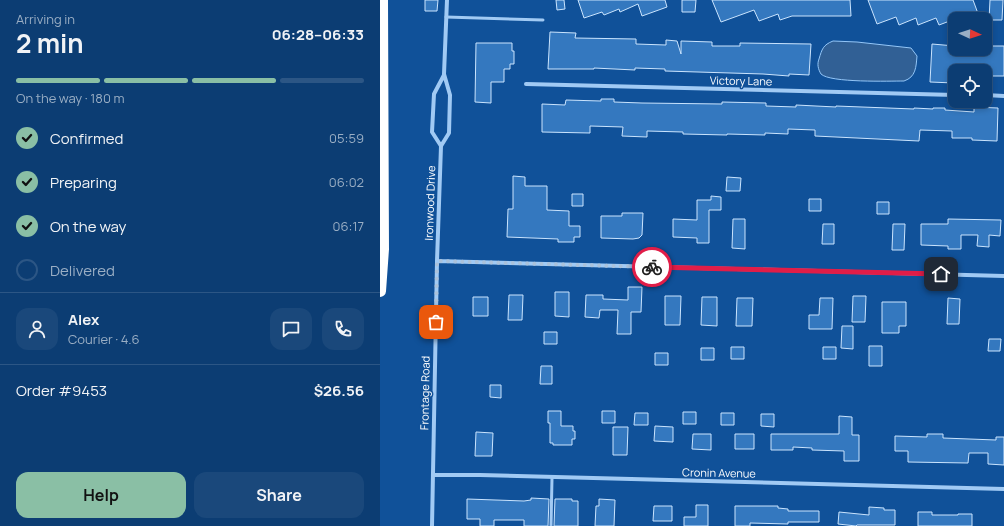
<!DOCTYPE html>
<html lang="en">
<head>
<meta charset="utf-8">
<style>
  body { margin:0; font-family:Manrope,sans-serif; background:#1a487b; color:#f1f3f6; height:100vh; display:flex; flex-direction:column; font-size:15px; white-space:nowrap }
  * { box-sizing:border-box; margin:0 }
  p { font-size:13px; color:#9aaec4 }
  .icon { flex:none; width:22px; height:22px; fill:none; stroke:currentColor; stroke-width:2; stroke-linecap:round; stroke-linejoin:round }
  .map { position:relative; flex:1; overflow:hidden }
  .side { display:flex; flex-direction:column; background:#0c3d73; width:380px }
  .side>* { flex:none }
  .needle { width:26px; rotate:93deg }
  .controls { position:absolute; left:568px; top:12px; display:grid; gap:8px }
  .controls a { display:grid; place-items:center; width:44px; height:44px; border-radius:8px; background:#0c3d73; box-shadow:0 2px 6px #0003,0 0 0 1px #2c5685; font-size:20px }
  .pin { position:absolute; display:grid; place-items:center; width:34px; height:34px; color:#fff; margin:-17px; border-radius:8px; box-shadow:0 2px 6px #0006 }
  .courier { position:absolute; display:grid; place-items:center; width:40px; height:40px; margin:-20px; border:3px solid #e11d48; border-radius:50%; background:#fff; color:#222; box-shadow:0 1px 5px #0007 }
  .summary em { font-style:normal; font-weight:700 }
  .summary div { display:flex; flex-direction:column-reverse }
  .summary { display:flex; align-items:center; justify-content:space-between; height:68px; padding:0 16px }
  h1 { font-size:26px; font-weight:700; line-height:30px }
  .bar { display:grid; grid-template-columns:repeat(4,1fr); gap:6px 4px; align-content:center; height:48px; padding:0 16px }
  .bar i { height:5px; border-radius:3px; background:#2c5685 }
  .bar .on { background:#8abfa5 }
  .bar p { grid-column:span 4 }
  .line { display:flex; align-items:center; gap:10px; padding:0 16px; border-top:1px solid #2c5685 }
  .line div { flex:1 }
  .round { display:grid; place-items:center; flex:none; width:42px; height:42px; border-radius:12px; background:#1a487b }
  ol { padding:0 16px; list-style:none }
  li { display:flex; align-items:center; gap:12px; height:44px }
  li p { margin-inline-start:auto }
  li .icon { padding:4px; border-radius:50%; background:#8abfa5; color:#111; stroke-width:4 }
  li:last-child { color:#9aaec4 }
  li i { width:22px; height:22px; border:2px solid #2c5685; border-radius:50% }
  .cta { display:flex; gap:8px; margin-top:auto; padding:8px 16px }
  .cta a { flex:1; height:46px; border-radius:12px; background:#8abfa5; color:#111; font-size:16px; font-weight:700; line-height:46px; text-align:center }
  .cta a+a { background:#1a487b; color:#f1f3f6 }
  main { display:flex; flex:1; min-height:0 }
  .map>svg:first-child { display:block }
</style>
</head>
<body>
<main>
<section class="side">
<div class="summary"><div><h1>2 min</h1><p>Arriving in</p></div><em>06:28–06:33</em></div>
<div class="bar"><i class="on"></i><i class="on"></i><i class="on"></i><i></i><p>On the way · 180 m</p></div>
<ol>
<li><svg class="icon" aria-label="check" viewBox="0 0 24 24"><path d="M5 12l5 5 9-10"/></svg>Confirmed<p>05:59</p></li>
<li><svg class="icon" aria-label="check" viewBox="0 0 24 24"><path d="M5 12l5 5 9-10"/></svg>Preparing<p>06:02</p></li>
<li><svg class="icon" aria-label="check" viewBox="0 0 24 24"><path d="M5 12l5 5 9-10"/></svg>On the way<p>06:17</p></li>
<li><i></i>Delivered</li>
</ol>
<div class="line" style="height:72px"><a class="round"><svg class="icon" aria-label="person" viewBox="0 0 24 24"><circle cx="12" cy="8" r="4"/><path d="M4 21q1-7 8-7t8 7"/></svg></a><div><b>Alex</b><p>Courier · 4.6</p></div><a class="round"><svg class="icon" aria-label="chat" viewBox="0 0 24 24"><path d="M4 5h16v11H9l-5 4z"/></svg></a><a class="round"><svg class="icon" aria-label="phone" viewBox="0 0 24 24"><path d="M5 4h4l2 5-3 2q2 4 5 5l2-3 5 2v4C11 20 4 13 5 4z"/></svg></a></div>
<div class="line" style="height:52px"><div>Order #9453</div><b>$26.56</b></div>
<div class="cta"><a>Help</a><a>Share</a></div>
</section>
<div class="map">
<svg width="624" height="526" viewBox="0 0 624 526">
  <rect width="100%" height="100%" fill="#105199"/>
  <path fill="#316095" stroke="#93c6f8" d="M453 41 477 42 531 48 537 56C536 67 536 77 524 81 510 81 450 83 441 74 438 69 437 64 439 59 442 49 443 45 453 41Z"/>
  <path fill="#3478bf" stroke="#cae4fe" d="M45 0H58L57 11H45Z
    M176 0H184L185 9 177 10Z
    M198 0H285L287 7 262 16 258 4 240 12 239 9 224 15 222 12 204 18Z
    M302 0H316L315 12H302Z
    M332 0H470L471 16H412L400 20 398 14 379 21 374 10 341 22Z
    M488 0H593L600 19H575L559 25 556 18 538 25 536 18 519 25 516 17 497 24Z
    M610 0H623L622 20H609Z
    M170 32 196 33 195 38 256 39V44L286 45V40L297 41 301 54V41L332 42V46H360V43L431 44 429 75 409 74V76L383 74 285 71V69L255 68V70L214 68V69H168Z
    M96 43H132V51H134V64H130V69H124V82H111V103L95 102Z
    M552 44 575 46V49H608L609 46H624V76H607V71H574V83L550 82Z
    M221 99H234V102L262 103 342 104V102L386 103V106L416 107V105L456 107V106L534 109V108L553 109V108H565V110L594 112V107L618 108 617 141 592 140V138H572V131L540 130 539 141 435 136V130L408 129V134L385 133V135L347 134V135L303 134V132L267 131V137L242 136 243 127 210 126V133L162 132V104L185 105 186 100 221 101Z
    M133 176 145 177V186H167V210L189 211V226H200V237H194V242H178V239L127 237 128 209H133Z
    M347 177 361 178 360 191H346Z
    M192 194H203V206H192Z
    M331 196 341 197V210H329V243H317V238L293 237V219L317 220V200H331Z
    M429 199H441V211H429Z
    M497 202H509V214H497Z
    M242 213H263L262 235 259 238 253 239 221 238V216H242Z
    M353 219H365V249L352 248Z
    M568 219 621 220 620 236 609 235V247L597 246 598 235H581V249H568V246L541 245V224H568Z
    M443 224H454V244H442Z
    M513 224H525L524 250H512Z
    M248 287H262L261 312H251V334H237L238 310H220L219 318 205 317 206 295H223V299L248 300Z
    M175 292H189V317L175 316Z
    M129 295H143L142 320H128Z
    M285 296H301L300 325H285Z
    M473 296H486L485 322H472Z
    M93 297H108V316H93Z
    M322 297H337V326L321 325Z
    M357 298H373L372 326H356Z
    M440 298H453L452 329H429V315H439Z
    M568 298 580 299 579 324H567Z
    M502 302H526V326H519V333H502Z
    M462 326H473V349L461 348Z
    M164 332H177V344H164Z
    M609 339H621L620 351H608Z
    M489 346H502V366H489Z
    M351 347H364V359H351Z
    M443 347H456V359H443Z
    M321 348H334V360H321Z
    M275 353H288V365H275Z
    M161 366H172V384H160Z
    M110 385H121V398L110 397Z
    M168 411H181V426H193V431H195V439H192V445H173V443H170V423H168Z
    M222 411H235V423H222Z
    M303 412H316V424H303Z
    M255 413H268V425H254Z
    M341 413H354V425H341Z
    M381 414H394V427L381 426Z
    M459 416 472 417V435H479V461H464V451L432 450V448L413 447V450H391V434H459Z
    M275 426 293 427V442L274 441Z
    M233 427H248L247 455H233Z
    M96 432 113 433 112 456H95Z
    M313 434H331V450L312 449Z
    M355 434H374V449H355Z
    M547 434H563V438L616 440V437H624V465L608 464V453H589L588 463 528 462V451H515V436L547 437Z
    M151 498 169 499 168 526H144V520H114V526H100V519H87V499L144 501 151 500Z
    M175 499H192V501H198V526H174Z
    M219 499 235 500 234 526H215L216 506H219Z
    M316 505H328V526H304V517H316Z
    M274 506H292V521H273Z
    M355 506H398V508L408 509V511H439V522H408V524L370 523V526H355Z
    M489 507 504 508V510H515V525H477L476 526 458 524 459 512 489 515Z
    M538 512H552V515H578V514H592V526H538Z"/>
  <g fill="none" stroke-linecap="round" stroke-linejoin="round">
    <path stroke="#a1caf4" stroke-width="3" d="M66 17 163 20
      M171 526 172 478"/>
    <path stroke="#a1caf4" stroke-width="4" d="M146 84 575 95
      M605 95 624 96
      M61 146 52 132 54 94 64 75
      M57 261 624 276
      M53 475H100L624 489
      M52 526 57 261 61 146 69 133 70 95 64 74 67 0"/>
    <path stroke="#fff" stroke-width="12" d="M0 291 3 249 2 0"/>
  </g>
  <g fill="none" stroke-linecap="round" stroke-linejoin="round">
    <path stroke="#abc2db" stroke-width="4" stroke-dasharray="0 7.2" d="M56 322 57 261 272 267"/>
    <path stroke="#e11d48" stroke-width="5" d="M272 267 561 274"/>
  </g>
  <g text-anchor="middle" stroke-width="3" stroke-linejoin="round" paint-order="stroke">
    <g font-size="11" fill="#fff" stroke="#105199">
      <text transform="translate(361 81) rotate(1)" y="4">Victory Lane</text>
      <text transform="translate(50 203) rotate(-88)" y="4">Ironwood Drive</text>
      <text transform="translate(45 393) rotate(-89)" y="4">Frontage Road</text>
      <text transform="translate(339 473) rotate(1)" y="4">Cronin Avenue</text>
    </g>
  </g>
</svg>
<div class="controls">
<a><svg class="needle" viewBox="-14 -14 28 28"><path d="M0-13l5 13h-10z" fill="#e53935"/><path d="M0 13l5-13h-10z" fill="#9aaec4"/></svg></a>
<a><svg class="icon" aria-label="locate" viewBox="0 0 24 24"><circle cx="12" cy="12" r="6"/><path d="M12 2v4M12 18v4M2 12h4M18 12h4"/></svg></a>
</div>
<div class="pin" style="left:56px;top:322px;background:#ea580c"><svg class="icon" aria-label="bag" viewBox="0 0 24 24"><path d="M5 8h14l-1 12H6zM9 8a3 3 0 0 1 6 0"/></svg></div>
<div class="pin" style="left:561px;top:274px;background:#1f2937"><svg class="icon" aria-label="home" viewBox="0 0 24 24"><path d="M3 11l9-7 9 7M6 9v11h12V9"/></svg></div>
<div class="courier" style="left:272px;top:267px"><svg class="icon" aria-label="bike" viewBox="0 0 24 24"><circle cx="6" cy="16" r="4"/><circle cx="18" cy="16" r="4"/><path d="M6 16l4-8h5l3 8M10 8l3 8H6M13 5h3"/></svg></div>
</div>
</main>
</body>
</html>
